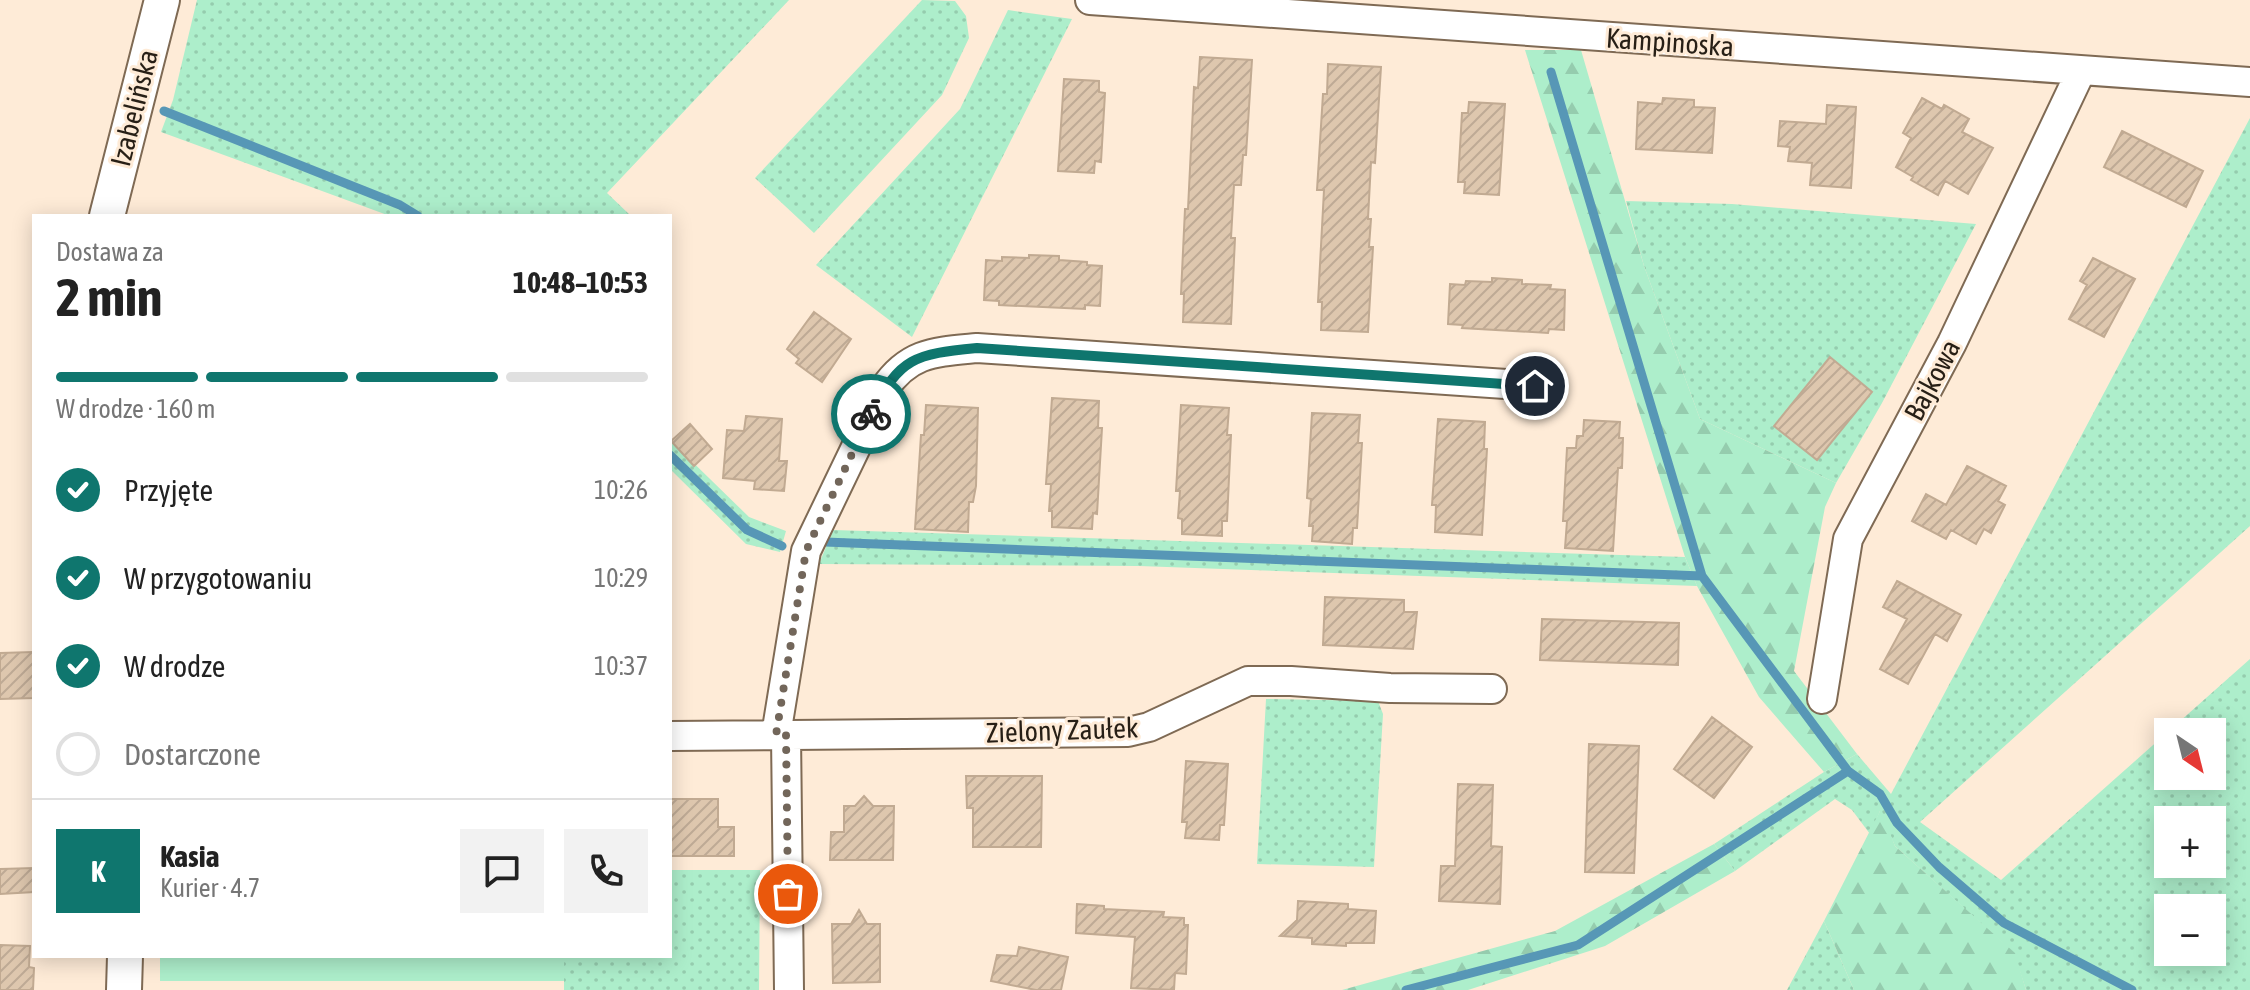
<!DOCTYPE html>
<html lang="pl">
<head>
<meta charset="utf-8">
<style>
  body { margin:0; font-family:"Asap Condensed",sans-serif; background:#f2f2f2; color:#222; height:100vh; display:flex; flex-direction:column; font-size:30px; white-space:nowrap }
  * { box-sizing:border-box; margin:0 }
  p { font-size:26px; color:#767676 }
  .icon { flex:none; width:44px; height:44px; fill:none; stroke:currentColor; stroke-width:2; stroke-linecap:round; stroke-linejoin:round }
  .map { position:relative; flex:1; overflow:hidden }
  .drawer { position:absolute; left:32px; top:214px; width:640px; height:744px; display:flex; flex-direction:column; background:#fff; border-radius:0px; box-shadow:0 4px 20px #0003 }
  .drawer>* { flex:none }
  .needle { width:52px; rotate:145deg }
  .tools { position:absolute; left:2154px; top:718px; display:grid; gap:16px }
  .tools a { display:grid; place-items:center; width:72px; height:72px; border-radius:0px; background:#fff; box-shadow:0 4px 20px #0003; font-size:40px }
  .pin { position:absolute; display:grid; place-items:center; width:68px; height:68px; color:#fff; margin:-34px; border:4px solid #fff; border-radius:50%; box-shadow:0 2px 8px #0007 }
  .courier { position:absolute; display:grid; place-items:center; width:80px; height:80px; margin:-40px; border:6px solid #0f766e; border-radius:50%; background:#fff; color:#222; box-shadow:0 2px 10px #0007 }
  .overview em { font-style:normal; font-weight:700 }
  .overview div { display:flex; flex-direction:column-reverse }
  .overview { display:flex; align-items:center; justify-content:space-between; height:136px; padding:0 24px }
  h1 { font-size:52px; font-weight:700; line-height:60px }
  .bar { display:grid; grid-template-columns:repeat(4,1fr); gap:12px 8px; align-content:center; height:96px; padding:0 24px }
  .bar i { height:10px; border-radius:6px; background:#e0e0e0 }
  .bar .active { background:#0f766e }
  .bar p { grid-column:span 4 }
  .line { display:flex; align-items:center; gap:20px; padding:0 24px; border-top:2px solid #e0e0e0 }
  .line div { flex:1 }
  .round { display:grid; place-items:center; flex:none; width:84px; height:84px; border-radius:0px; background:#f2f2f2 }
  ol { padding:0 24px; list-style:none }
  li { display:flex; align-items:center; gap:24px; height:88px }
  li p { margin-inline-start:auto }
  li .icon { padding:8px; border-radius:50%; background:#0f766e; color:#fff; stroke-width:4 }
  li:last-child { color:#767676 }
  li i { width:44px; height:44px; border:4px solid #e0e0e0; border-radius:50% }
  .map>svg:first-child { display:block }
</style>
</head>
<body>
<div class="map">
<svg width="2250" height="990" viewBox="0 0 2250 990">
  <defs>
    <pattern id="grass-dots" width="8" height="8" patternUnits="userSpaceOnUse" patternTransform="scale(2)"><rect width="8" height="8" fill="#adeecb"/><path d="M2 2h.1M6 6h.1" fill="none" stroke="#95ccae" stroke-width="1.8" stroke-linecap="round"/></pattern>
    <pattern id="forest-firs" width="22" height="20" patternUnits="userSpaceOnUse" patternTransform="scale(2)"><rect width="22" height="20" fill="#adeecb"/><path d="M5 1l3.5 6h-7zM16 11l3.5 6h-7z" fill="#95ccae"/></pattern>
    <pattern id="building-hatch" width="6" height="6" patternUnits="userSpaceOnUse" patternTransform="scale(2)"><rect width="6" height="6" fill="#dec7ae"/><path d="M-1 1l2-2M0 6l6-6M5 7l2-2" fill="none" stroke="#beaa95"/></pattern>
  </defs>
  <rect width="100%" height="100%" fill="#feebd7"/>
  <path fill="url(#grass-dots)" fill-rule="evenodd" d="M197 0H789L607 193 631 216H390L161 132 173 100Z
    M922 0 955 1 966 16 969 38 942 95 814 233 755 178Z
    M1008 10 1072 19 912 337 816 265 960 109Z
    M2250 118V526L1920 822 2001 880 2250 659V990H2026L2014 953 1895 846 1880 811 1870 834 1852 810 1835 799 1735 871 1714 844 1824 772 1857 754 1891 794ZM2168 732H2212V776H2168ZM2168 820H2212V864H2168ZM2168 908H2212V952H2168Z
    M1626 201 1732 204 1976 224 1882 403 1836 483 1700 419 1644 266Z
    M670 440 749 517 786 531 780 552 746 544 670 469Z
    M833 530 1685 557 1697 586 1139 566 819 564Z
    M1266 699 1378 701 1383 714 1374 867 1257 864Z
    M670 870H760L759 990H564V956H670Z
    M1824 921 1854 990H1787Z"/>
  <path fill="url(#forest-firs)" d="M1525 50H1581L1644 266 1700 419 1836 483 1825 507 1794 671 1857 754 1824 772 1759 697 1697 586 1685 557Z
    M1881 809 1895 846 2015 953 2026 990H1854L1824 921Z
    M1714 844 1735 871 1605 946 1468 990H1342L1555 931Z"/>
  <path fill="#adeecb" d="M160 956H564V981H160Z"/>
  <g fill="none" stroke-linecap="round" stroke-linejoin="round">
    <path stroke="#5797b6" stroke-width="9" d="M1551 72 1702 576 1848 771 1880 794 1897 823 1939 867 2004 923 2132 990
      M164 111 400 205 418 216
      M670 455 747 530 782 546
      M825 542 1702 576
      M1406 990 1578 945 1848 771"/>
  </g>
  <path fill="url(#building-hatch)" stroke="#c1aa92" stroke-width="2" d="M1200 57 1252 60 1246 155H1243L1241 185H1234L1231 238H1235L1231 324 1183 322 1184 294H1181L1185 209H1188L1194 87 1198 88Z
    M1328 64 1381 67 1375 163 1371 162 1368 219H1371L1369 247H1373L1368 332 1321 330 1322 302H1318L1324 190H1317L1323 94H1327Z
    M1064 79 1099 81V92L1105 93 1101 162 1095 161 1094 173 1058 171Z
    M1663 98 1694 100V107L1715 108 1712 153 1636 149 1638 102 1662 104Z
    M1922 98 1942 109 1944 105 1969 119 1962 132 1993 148 1968 194 1945 181 1938 195 1911 180 1913 177 1896 167 1911 138 1903 133Z
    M1469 102 1505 104 1499 195 1464 193 1465 182H1458L1462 113H1468Z
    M1827 105 1856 107 1851 188 1810 185 1812 163 1788 161 1790 147 1778 146 1780 121 1826 124Z
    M2122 131 2203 171 2186 207 2104 167Z
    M1029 255 1059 256V260L1087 262V265L1102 266 1100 306 1085 305V309L999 305V301L984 300 986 260 1002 261V257L1029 258Z
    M2093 258 2135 279 2104 337 2069 319 2087 285 2080 281Z
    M1492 278 1522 280V284L1551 285 1550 289 1565 290 1564 330 1549 329 1548 333 1462 328 1463 325 1448 324 1450 284 1465 285 1466 281 1492 282Z
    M814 312 851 339 822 382 796 363 799 359 787 349Z
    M1830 357 1872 392 1817 460 1774 426Z
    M1052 398 1099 401 1098 428H1102L1097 514 1093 513 1092 529 1052 527V511H1049L1051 484H1046Z
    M926 405 978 408 976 486 973 502H969L968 532 915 529 921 435H924Z
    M1181 405 1229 408 1227 435H1231L1227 521H1222V536L1182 534V519L1178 518 1180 491H1176Z
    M1312 413 1360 415 1358 443H1362L1357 528H1353L1352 544 1312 541 1313 526H1309L1311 499 1307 498Z
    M746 416 782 419 779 461H787L784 491 754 489 755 481 723 478 727 430 744 431Z
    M1438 419 1485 422 1484 449H1487L1482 535 1435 532 1436 505H1432Z
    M1584 420 1620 422 1619 438H1623L1622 468H1618L1613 551 1565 548 1567 521H1563L1567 448H1576L1577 436H1583Z
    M690 424 712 449 694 466 671 441Z
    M1967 466 2006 486 1998 501 2005 505 1991 533 1984 529 1976 544 1951 530 1946 539 1912 521 1926 494 1946 505Z
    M1897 581 1961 615 1947 641 1935 634 1908 684 1880 669 1907 619 1883 607Z
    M1325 597 1404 600V612H1417L1413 649 1323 645Z
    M1542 619 1679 623 1678 665 1540 660Z
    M33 652 34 698 0 699V653Z
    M1712 717 1752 747 1714 798 1674 769Z
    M1589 744 1639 746 1634 873 1585 872Z
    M1186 761 1228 764 1224 825H1220L1219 840 1185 838 1187 822H1182Z
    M966 776H1042L1041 847H973V808H967Z
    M1458 784 1493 785 1491 846 1502 847 1500 904 1439 901 1441 866H1455Z
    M864 796 873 806H894L893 860H830L831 832H844V806H855Z
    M670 799H718V827H734V856H670Z
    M34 868V892L0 894V869Z
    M1298 901 1348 904V909L1376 911 1374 943H1346V946L1312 944V938L1280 936 1297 920Z
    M1077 904 1104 906V909L1164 912 1163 917 1184 918V925H1188L1186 974 1175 973 1174 990 1131 988 1135 937 1076 933Z
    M859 910 867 924H880V982L833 983 832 924H851Z
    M0 945 30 946 29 967 34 968 33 990H0Z
    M1019 947 1068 957 1061 990H1036L991 981 997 955 1017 956Z"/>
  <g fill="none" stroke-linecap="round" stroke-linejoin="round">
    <g stroke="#7f6a54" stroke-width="32">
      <path id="minor" d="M1090 0 2250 82
        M1822 699 1848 539 1952 343 2081 71
        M776 735 806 551 884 389C909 352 935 352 977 348L1535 386
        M786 735 789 990
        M670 736 1128 732 1149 727 1248 681H1291L1390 688 1492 689"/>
    </g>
    <g stroke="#7f6a54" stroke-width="38">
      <path id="tertiary" d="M107 216 162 0
        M124 990 125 956"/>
    </g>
    <use href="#minor" stroke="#fff" stroke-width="28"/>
    <use href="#tertiary" stroke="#fff" stroke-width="34"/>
  </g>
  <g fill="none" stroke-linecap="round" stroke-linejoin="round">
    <path stroke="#72665a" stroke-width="8" stroke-dasharray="0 14.4" d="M788 894 786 735H776L806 551 871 414"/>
    <path stroke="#0f766e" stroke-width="10" d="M871 414C900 357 915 354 977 348L1535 386"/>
  </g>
  <g text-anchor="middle" stroke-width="6" stroke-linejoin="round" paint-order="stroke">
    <g font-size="28" fill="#271f16" stroke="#feebd7">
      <text transform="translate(1670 42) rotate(4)" y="10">Kampinoska</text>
      <text transform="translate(134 108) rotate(-76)" y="10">Izabelińska</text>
      <text transform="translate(1932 380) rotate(-62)" y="10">Bajkowa</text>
      <text transform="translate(1062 730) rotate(-2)" y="10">Zielony Zaułek</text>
    </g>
  </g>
</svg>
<div class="tools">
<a><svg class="needle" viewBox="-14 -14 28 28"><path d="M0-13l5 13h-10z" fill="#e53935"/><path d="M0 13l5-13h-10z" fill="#767676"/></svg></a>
<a>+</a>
<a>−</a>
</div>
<div class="pin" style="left:788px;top:894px;background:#ea580c"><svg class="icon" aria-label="bag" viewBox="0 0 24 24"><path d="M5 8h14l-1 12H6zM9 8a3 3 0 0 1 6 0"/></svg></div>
<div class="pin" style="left:1535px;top:386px;background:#1f2937"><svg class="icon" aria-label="home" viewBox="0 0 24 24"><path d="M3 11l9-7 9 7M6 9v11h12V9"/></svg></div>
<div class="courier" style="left:871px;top:414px"><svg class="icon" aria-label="bike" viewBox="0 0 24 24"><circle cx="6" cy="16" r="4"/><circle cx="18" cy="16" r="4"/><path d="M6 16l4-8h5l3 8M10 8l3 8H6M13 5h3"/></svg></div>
<section class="drawer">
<div class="overview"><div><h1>2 min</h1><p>Dostawa za</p></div><em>10:48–10:53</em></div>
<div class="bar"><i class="active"></i><i class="active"></i><i class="active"></i><i></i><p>W drodze · 160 m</p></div>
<ol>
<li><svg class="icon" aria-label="check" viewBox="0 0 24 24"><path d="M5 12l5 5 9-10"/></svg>Przyjęte<p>10:26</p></li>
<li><svg class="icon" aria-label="check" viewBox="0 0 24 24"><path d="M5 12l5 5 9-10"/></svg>W przygotowaniu<p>10:29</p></li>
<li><svg class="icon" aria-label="check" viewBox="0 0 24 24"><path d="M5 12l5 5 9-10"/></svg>W drodze<p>10:37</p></li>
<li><i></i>Dostarczone</li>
</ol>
<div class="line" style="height:144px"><b class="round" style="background:#0f766e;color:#fff">K</b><div><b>Kasia</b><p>Kurier · 4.7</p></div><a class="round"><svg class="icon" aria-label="chat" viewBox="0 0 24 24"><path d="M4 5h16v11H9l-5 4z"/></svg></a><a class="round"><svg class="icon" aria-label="phone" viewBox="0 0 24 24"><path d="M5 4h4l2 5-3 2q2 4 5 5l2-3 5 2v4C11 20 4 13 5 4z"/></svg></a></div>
</section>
</div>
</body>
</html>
